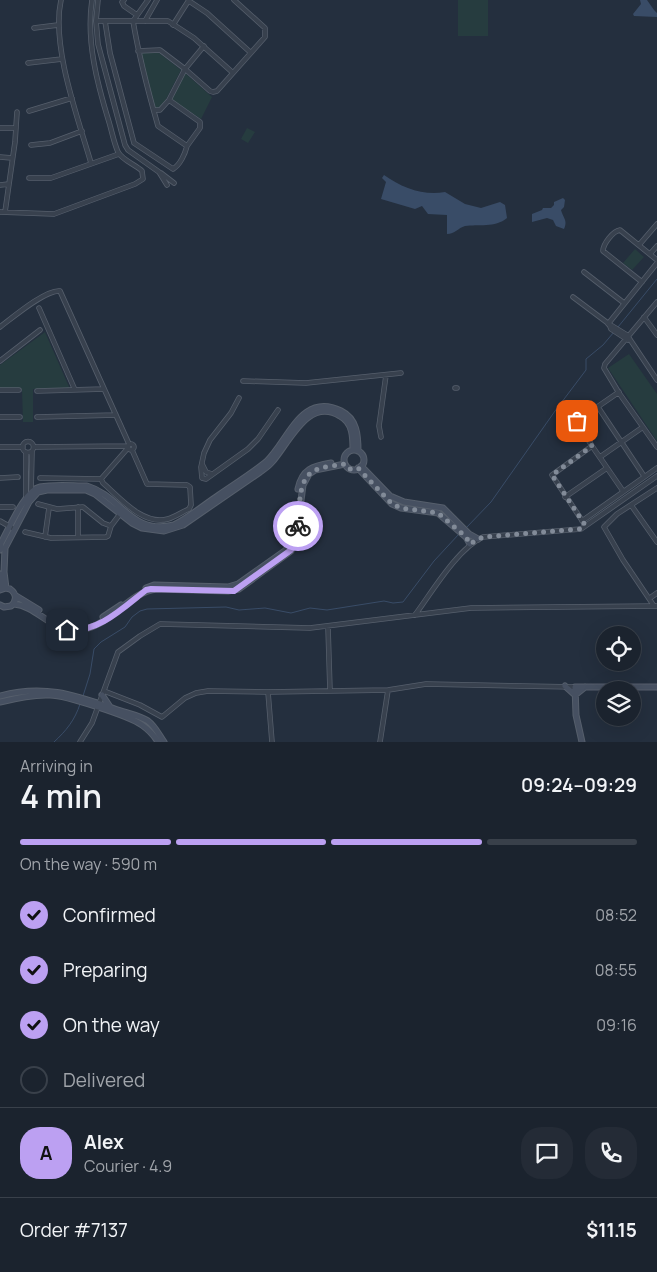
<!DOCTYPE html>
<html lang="en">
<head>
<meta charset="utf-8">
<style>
  body { margin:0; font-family:Manrope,sans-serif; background:#242b36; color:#f1f3f6; height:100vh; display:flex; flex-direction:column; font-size:19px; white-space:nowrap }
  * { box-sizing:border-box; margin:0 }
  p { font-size:16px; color:#a0a4aa }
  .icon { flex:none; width:28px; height:28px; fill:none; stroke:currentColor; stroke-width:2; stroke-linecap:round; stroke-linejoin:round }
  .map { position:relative; height:742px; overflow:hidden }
  .side { display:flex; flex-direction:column; background:#1b232e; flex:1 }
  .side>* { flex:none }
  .buttons { position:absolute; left:596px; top:626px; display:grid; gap:10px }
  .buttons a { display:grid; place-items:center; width:45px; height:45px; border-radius:50%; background:#1b232e; box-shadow:0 5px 20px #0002,0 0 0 1px #39404a; font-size:25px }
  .pin { position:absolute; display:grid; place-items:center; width:42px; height:42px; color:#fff; margin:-21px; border-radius:10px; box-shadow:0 2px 8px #0006 }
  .courier { position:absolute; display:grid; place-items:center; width:50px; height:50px; margin:-25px; border:4px solid #bca0f2; border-radius:50%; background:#fff; color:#222; box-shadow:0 1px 6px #0007 }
  .overview em { font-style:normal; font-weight:600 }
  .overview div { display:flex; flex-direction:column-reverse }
  .overview { display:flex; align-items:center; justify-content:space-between; height:85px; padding:0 20px }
  h1 { font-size:32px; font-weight:600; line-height:38px }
  .bar { display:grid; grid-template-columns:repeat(4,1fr); gap:8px 5px; align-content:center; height:60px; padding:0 20px }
  .bar i { height:6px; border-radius:4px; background:#39404a }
  .bar .on { background:#bca0f2 }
  .bar p { grid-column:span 4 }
  .line { display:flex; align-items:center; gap:12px; padding:0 20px; border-top:1px solid #39404a }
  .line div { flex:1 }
  .round { display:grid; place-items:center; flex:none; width:52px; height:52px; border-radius:20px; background:#242b36 }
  ol { padding:0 20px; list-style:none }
  li { display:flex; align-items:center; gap:15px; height:55px }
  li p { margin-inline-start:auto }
  li .icon { padding:5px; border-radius:50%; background:#bca0f2; color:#111; stroke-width:4 }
  li:last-child { color:#a0a4aa }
  li i { width:28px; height:28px; border:2px solid #39404a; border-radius:50% }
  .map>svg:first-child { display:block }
</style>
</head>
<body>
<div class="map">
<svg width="657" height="742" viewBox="0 0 657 742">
  <rect width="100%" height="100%" fill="#242f3e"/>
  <path fill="#263c3f" d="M458 0H488V36H458Z
    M143 53H159L181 70 163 105 158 108H155L141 55Z
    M185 73 212 97 201 119 171 99Z
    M247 128 255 132 248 143 241 139Z
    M635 249 644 257 632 270 623 263Z
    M45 332 70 389H33V422H23L22 390H0V365Z
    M629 354 657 394V441L608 368Z"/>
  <path fill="#394c67" d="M640 0H647L654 10 657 13V17L634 16 633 14 641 4Z
    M384 175C402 188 424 196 445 192L465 204 481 208 500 202 505 205 507 218C495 228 478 224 465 226 458 228 455 234 447 234V215L428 214 422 206 415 209 381 199 386 182 382 178Z
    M563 198 565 200 564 207 561 210C563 218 568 220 564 229L556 226 553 220 547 218 532 222V214L542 210 543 208H551L554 205V202Z"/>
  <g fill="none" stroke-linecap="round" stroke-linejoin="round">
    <path stroke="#394c67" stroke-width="1" d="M618 327 657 279
      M466 528 491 502 555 411 586 370V359L603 345 614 332
      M83 696 90 674 94 649 101 642 125 627 132 617 140 611 147 609 226 607 239 610 265 608 291 613 310 608 327 610 384 601 393 603 403 602 434 561 459 534
      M54 742C66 731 75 720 80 704"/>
    <g stroke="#565f6c" stroke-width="5.5">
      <path id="street" d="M61 0C51 46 78 118 91 163
        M98 0 96 21 98 44 125 145 128 150 159 172 167 185
        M124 0 122 2 124 6 137 15
        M148 0 133 21C139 57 148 91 158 126L187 146 200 128V122L169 100
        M189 1 207 13 250 52
        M96 21H168L194 38 232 72
        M105 21 110 53 134 143 173 169C180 165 185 154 187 146
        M145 21 157 0
        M173 25 189 0
        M34 28 58 25
        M138 51 160 50 185 69 210 91 213 92 217 91 265 37V28L234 0
        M28 63 62 59
        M154 110H160L169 100 185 69 204 46
        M29 111 72 98
        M0 128H16
        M31 145 50 143 82 131
        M0 157 12 158
        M161 173 174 183
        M29 178H51L119 154
        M0 185 9 184
        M0 212 54 214 135 184 143 179 142 171C136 165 122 160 118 152 114 143 112 132 109 122 97 83 86 41 92 0
        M5 212 15 142 17 112
        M639 245 657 224
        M650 254 657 246
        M584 272 624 303
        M642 282 603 251C603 244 613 231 620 230L657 260
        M573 297 609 324 627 335 657 380
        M657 302 605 364 604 368 619 393 657 447
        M39 308 75 390
        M644 317 657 335
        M608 324 657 263
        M609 324 611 329 628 340
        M0 327C12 318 46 289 60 291L129 444
        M0 361 40 330
        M243 381 306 383 401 373
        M455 388H457
        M0 390H19
        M37 391 104 389
        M619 392 577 421 592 446 623 491
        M239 398 231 413 210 440 204 453 201 467 202 478 206 479 248 449 258 439 278 410
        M598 407 644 476
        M0 417H20
        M37 417 116 415
        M381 437 379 426 386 375
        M22.5 447a5.5 5.5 0 1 1 11 0a5.5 5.5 0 1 1-11 0Z
        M128 447a3 3 0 1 1 6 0a3 3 0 1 1-6 0Z
        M0 447H23
        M34 447 128 446
        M128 448 101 479 103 483C120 498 143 526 168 519 175 517 182 512 189 509L191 505 190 487 187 485 147 484 132 450
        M26 452V497
        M600 457 643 427
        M202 464 206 472 212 474
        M0 478 18 477
        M40 478 101 479
        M31 494 32 451
        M565 497 607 468
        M38 504 57 509 83 507 103 523 111 526
        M631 505 657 542
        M0 507H13
        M78 507V537
        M0 521 14 529
        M582 521 657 468
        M585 525 552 475 592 446
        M25 532 51 538 106 537 108 536 111 526 120 514
        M45 537 49 508
        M650 598 657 593
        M654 606 623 560 604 527 617 514 657 488
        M415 615C432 592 458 548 483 537L581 529 657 476
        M328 627 330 691
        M104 691 140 705 162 717 185 698 196 693 208 691 268 692 388 690 426 684 575 687
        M268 692 272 742
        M80 742 92 723 118 652 140 636 160 624 310 628 471 608 657 606
        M380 742 388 690"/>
    </g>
    <g stroke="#565f6c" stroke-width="7">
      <path id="secondary" d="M344 460a10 10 0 1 1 20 0a10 10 0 1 1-20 0Z
        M361 466 390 496 404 502 443 508 469 534 478 539
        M358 468 392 504 401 508 438 513 466 537 470 544
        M298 489C302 469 313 466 331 463
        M0 550 1 543C9 529 25 490 40 487 55 484 72 486 87 486 121 496 131 536 174 525 190 517 204 505 219 495 235 484 251 474 266 462 288 442 301 391 341 411 357 419 358 435 358 451
        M0 574 2 589
        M6 588 4 572 5 548 29 502 38 492 47 490H86L95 494 132 523 142 528 164 531 183 525 260 472C264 469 269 466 272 462 289 443 308 396 340 416 353 423 353 437 353 450
        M146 588 154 585 228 587 238 584 286 550 292 540 296 510
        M0 590 6 588 10 589C17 594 17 601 11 606L4 607 0 605
        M16 596 39 610
        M14 604C36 606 50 629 73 630 108 632 126 592 157 589L228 591 239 589 291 551 296 540 303 485 309 474 315 470 345 464
        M103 617 121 605
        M565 686 575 695 585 687
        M102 695 110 707
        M0 696C44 684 74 695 115 709 126 713 139 715 148 721 155 726 159 735 164 742
        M0 702C16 698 33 694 50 695 65 695 130 716 142 725 149 730 154 735 158 742
        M582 742 576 715 575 687H657"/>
    </g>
    <use href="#street" stroke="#38414e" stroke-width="4"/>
    <use href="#secondary" stroke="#465061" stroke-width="5"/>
  </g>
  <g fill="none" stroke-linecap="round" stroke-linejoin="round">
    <path stroke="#828b98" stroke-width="5" stroke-dasharray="0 9" d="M298 526C300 510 297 479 314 471 322 466 335 466 345 464L350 469 358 468 392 504 401 508 438 513 466 537 470 544 483 537 580 529 585 525 552 475 592 446 577 421"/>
    <path stroke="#bca0f2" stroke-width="6" d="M67 630C98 633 123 608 146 590L151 589 234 591 291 550 296 540 298 526"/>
  </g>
</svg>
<div class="buttons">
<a><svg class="icon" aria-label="locate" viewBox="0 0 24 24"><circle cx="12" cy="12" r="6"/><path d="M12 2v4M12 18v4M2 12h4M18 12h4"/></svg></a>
<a><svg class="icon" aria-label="layers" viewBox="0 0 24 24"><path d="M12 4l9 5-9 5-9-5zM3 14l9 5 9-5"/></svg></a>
</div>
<div class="pin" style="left:577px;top:421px;background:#ea580c"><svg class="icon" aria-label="bag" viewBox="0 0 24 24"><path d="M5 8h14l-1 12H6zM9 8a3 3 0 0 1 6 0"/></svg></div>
<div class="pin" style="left:67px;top:630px;background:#1f2937"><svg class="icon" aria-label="home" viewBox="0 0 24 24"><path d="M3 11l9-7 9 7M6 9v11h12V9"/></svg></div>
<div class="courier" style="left:298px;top:526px"><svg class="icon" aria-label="bike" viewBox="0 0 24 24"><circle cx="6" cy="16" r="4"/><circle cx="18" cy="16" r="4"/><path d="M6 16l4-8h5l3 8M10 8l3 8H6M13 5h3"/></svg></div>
</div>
<section class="side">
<div class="overview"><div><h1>4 min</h1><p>Arriving in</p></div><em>09:24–09:29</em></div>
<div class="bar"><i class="on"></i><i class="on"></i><i class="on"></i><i></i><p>On the way · 590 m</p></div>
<ol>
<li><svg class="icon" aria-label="check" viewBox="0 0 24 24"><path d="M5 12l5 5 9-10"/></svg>Confirmed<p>08:52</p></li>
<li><svg class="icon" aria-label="check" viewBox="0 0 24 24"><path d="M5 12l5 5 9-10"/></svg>Preparing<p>08:55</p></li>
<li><svg class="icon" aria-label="check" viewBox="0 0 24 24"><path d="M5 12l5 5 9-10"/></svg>On the way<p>09:16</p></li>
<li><i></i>Delivered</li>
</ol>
<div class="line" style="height:90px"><b class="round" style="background:#bca0f2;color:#111">A</b><div><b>Alex</b><p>Courier · 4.9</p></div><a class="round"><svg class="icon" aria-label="chat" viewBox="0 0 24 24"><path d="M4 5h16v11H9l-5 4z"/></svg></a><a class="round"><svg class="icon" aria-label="phone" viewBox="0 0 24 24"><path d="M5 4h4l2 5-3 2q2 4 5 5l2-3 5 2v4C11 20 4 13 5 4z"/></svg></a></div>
<div class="line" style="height:65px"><div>Order #7137</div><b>$11.15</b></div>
</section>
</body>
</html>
